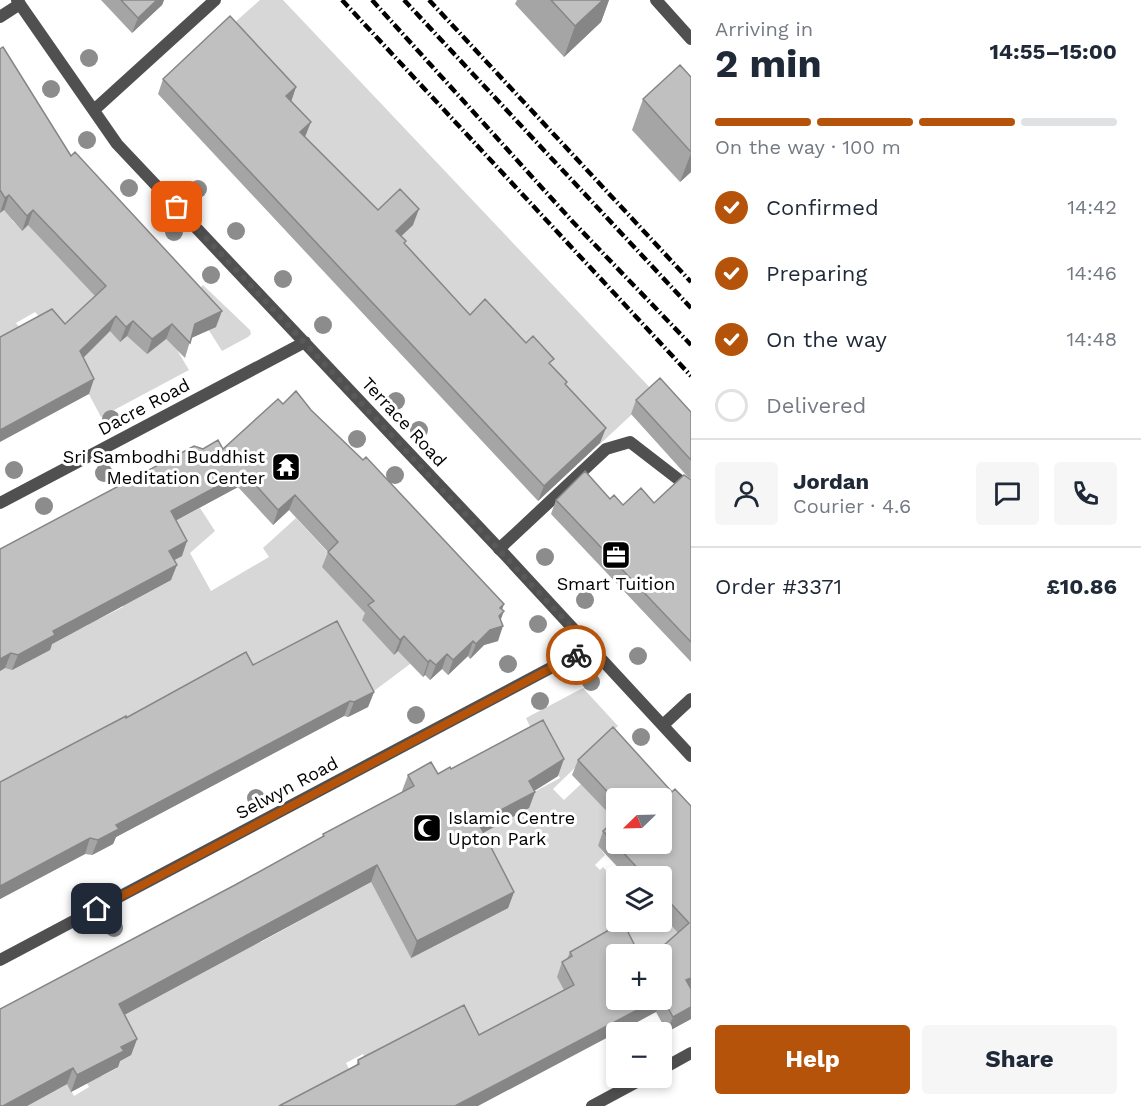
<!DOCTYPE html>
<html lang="en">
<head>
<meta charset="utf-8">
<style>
  body { margin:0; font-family:"Work Sans",sans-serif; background:#f6f6f7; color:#1f2937; height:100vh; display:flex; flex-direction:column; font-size:22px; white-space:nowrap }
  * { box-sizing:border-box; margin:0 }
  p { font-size:20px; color:#747a83 }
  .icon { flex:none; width:33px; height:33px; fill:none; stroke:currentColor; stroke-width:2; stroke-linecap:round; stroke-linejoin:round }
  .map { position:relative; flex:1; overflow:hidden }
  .panel { display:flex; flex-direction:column; background:#fff; width:450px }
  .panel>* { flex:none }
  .needle { width:39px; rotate:247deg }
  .tools { position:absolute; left:606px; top:788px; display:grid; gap:12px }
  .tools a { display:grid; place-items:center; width:66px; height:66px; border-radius:6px; background:#fff; box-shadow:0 3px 9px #0003; font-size:30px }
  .pin { position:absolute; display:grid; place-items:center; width:51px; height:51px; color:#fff; margin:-26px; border-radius:12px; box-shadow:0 3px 9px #0006 }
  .courier { position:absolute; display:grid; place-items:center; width:60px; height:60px; margin:-30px; border:4px solid #b45309; border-radius:50%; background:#fff; color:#222; box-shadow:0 2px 8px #0007 }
  .headline em { font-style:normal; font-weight:700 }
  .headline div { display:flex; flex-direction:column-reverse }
  .headline { display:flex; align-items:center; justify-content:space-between; height:102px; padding:0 24px }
  h1 { font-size:39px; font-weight:700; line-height:45px }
  .bar { display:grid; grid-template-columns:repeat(4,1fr); gap:9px 6px; align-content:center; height:72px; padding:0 24px }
  .bar i { height:8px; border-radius:4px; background:#e0e1e3 }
  .bar .active { background:#b45309 }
  .bar p { grid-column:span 4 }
  .line { display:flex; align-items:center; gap:15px; padding:0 24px; border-top:2px solid #e0e1e3 }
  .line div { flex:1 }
  .round { display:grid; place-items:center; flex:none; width:63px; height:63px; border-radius:6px; background:#f6f6f7 }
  ol { padding:0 24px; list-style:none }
  li { display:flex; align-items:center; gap:18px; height:66px }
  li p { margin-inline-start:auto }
  li .icon { padding:6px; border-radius:50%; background:#b45309; color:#fff; stroke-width:4 }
  li:last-child { color:#747a83 }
  li i { width:33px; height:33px; border:3px solid #e0e1e3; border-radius:50% }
  .action { display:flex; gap:12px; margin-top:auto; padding:12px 24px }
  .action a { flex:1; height:69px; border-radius:6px; background:#b45309; color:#fff; font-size:24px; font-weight:700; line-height:69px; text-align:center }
  .action a+a { background:#f6f6f7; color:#1f2937 }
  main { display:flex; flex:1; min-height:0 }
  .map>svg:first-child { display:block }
</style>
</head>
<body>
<main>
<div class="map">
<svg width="691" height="1106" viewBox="0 0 691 1106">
  <rect width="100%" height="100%" fill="#fff"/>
  <path fill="#d7d7d7" d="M260 0H283L655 393 600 444 559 399 453 342 372 226 256 134 292 100 224 32Z
    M32 193 12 220 22 231 45 209 100 301 107 334 110 331 166 339 177 350 189 370 101 417 59 338 35 312 16 323 28 338 0 355V213Z
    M203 285 250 330 251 334 248 337 222 351 189 299Z
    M200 508 215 531 190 553 211 591 269 557 263 548 296 518 332 557 371 555 394 655 405 645 442 633 410 664 366 697 0 811V665L23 664 49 650 40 632 72 624 80 629 88 625 91 605 99 619 123 607 115 592 166 526Z
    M583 688 618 726 553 789 564 800 581 784 615 820 616 829 598 846 605 855 595 865 600 870 603 867 615 881 616 880V921H662V912L684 938 662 954H626L617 938 573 1008 496 1038 370 1066 363 1054 346 1063 368 1106H21L0 1062 31 1017 74 1096 89 1087 62 1036 102 1076 117 1068 109 1013 241 905 261 942 371 882 411 957 448 792 515 816 529 808 523 798 560 778 538 737 535 738 526 718Z"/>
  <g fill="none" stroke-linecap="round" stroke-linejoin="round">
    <path stroke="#505050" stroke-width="12" d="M499 549 606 449 630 442 691 489
      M663 725 691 699"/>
    <path stroke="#505050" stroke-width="12" d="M17 0 117 144 507 557 691 756
      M656 0 691 39
      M0 17 20 4
      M94 110 215 0
      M0 503 305 342
      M0 960 590 647
      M662 1069 691 1053
      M592 1106 646 1077"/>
    <path stroke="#000" stroke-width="4.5" stroke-dasharray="9 3 1.5 3" stroke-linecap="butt" d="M342 0 691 376
      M372 0 573 222 691 345
      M404 0 691 308
      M429 0 691 282"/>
  </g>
  <g fill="#8c8c8c">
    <circle cx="89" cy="58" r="9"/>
    <circle cx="51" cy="89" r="9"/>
    <circle cx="87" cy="140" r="9"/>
    <circle cx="129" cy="188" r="9"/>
    <circle cx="198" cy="189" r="9"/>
    <circle cx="236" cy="231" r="9"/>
    <circle cx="174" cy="232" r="9"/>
    <circle cx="211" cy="275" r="9"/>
    <circle cx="283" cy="279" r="9"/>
    <circle cx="323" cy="325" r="9"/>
    <circle cx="396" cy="401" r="9"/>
    <circle cx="111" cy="419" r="9"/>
    <circle cx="419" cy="430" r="9"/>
    <circle cx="357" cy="439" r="9"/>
    <circle cx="14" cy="470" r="9"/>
    <circle cx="104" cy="473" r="9"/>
    <circle cx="395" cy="475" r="9"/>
    <circle cx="44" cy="506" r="9"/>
    <circle cx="545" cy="557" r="9"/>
    <circle cx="585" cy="600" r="9"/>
    <circle cx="538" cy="624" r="9"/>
    <circle cx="638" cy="656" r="9"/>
    <circle cx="508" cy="664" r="9"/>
    <circle cx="591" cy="682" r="9"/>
    <circle cx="540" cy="701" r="9"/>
    <circle cx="416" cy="715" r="9"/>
    <circle cx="641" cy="737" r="9"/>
    <circle cx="256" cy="798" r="9"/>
    <circle cx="114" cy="928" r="9"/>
  </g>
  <path fill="#a5a5a5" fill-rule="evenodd" d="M101 0H164L162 5 132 33Z
    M517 0H609L601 22 564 57 515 4Z
    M0 49 71 156 216 327 191 338 185 358 166 339 147 354 127 336 120 342 110 331 83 358 89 394 65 324 95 296 28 225 22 231 4 210 0 213Z
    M691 77V172L680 182 632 130 643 99Z
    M163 79 296 87 291 101 305 137 378 210 413 225 401 236 405 244 470 315 526 343 551 365 566 385 600 443 538 501 158 94Z
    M636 400 691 412V479L687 476 631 414Z
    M283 404 311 410 502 609 498 641 484 645 470 659 468 656 448 675 442 669 430 680 425 675 423 677 398 651 394 655 362 620 365 613 322 567 328 552 289 510 273 525 238 487 176 520 182 556 174 560 171 580 52 644 50 650 12 670 5 668 0 671V549L203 449H223Z
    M691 480V662L551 514 556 500 610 499 623 505 654 503Z
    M253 665 374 692 368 707 348 717 344 716 116 837 113 844 92 855 85 854 0 899V782L126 718Z
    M578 760 672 792 691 806V1019L667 1032 656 1012 356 1066 358 1060 479 1035 564 990 557 977 562 962 567 959 570 952 616 999H662V954L678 933 662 915V876H626L598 846 603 831 615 820 572 775ZM616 798 662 843H616Z
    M451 769 558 776 534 791 535 792 529 808 483 833 514 892 508 908 411 958 371 882 124 1015 137 1039 131 1055 120 1061 118 1067 71 1092 67 1084 27 1106 235 885 322 837 323 834 403 792 402 791 408 775 438 774Z"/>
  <path fill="#868686" d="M157 0H164L162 5 132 33 138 18Z
    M603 0H609L601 22 564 57 575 26Z
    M296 87 291 102 286 96Z
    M311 122 305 137 300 132Z
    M691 153V172L680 182Z
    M9 195 4 210 0 213 5 198Z
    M419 209 413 225 391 246 396 231Z
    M33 210 28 225 22 231 27 216Z
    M222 311 216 327 189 339 195 324Z
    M116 316 110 331 74 367 80 351Z
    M133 321 127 336 120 342 126 327Z
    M172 324 166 339 147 354 152 339Z
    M94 379 89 394 0 442V430Z
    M606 428 600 443 538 501 544 486Z
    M244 472 238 487 166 526 171 511Z
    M295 495 289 510 273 525 278 510Z
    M187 541 182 556 163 566 169 551Z
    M177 565 171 580 52 644 50 650 12 670 18 655 53 631Z
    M504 604 500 616 504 611 498 627 503 626 498 641 484 645 470 659 476 644 500 608Z
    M404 636 398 651 394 655 400 640Z
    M473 641 468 656 448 675 453 660Z
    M11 653 5 668 0 671V659Z
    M447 654 442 669 430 680 436 665Z
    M430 660 425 675 423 677 428 662Z
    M374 692 368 707 348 717 354 702Z
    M350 701 344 716 116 837 113 844 92 855 98 840 116 825Z
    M564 759 558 776 523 798 529 781Z
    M535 792 529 808 472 839 478 822Z
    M90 838 85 854 0 899V886Z
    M377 865 371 882 113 1021 119 1004Z
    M514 892 508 908 411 958 417 941Z
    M691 978V990L686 980Z
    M658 999H661L656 1012 619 1032H616V1033L478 1106H455Z
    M691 1007V1019L667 1032 673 1017Z
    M137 1039 131 1055 120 1061 118 1067 71 1092 77 1075 121 1047Z
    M73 1068 67 1084 27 1106H3Z"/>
  <path fill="#c0c0c0" stroke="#868686" stroke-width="1.5" d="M121 0H157L138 18Z
    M551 0H603L575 26Z
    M230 16 296 87 286 96 311 122 300 132 378 210 400 189 419 209 396 231 406 241 404 243 470 315 485 299 526 343 533 336 554 359 549 363 567 382 565 384 606 428 544 486 163 79Z
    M3 47 71 156 75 152 222 311 195 324 190 343 172 324 152 339 133 321 126 327 116 316 80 351 94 379 0 430V337L52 309 65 324 106 286 33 210 27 216 9 195 5 198 0 190V49Z
    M680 65 691 77V152L643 99Z
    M660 378 691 412V460L636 400Z
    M296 391 311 410 363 460 366 457 504 604 500 608 504 611 499 616 503 626 490 630 476 644 473 641 453 660 447 654 436 665 430 660 428 662 404 636 400 640 368 605 374 601 328 552 338 542 295 495 278 510 244 472 171 511 187 541 169 551 177 565 53 631 55 635 18 655 11 653 0 659V549L194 446 203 449 218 440 223 449 278 399 283 404Z
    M585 471 610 499 614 495 623 505 641 488 654 503 684 475 691 480V642L556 500Z
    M337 621 374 692 354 702 350 701 116 825 119 829 98 840 90 838 0 886V782L126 716V718L246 652 253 665Z
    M543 720 564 759 529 781 535 792 478 822 514 892 417 941 377 865 119 1004 137 1039 121 1047 124 1051 77 1075 73 1068 3 1106H0V1009L235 885 324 836 323 834 414 786 408 775 431 762 438 774 450 767 451 769Z
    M613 727 672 792 675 789 691 806V978L686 980 691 989V1007L673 1017 662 997V954H654L689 923 662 894V876H645L603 831 616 819V843H662V798H616V801L578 760Z
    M623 922 639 954H616V999H658L455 1106H279L359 1064 358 1060 464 1005 479 1035 574 985 562 962 572 956 570 952Z"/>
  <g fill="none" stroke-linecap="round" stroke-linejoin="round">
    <path stroke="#595959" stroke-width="6" stroke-dasharray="0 10.8" d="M177 207 590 647 576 655"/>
    <path stroke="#b45309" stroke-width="8" d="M97 909 576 655"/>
  </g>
  <defs>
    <g id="temple-square" transform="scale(1.5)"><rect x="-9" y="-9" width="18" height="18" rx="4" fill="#000" stroke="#fff"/><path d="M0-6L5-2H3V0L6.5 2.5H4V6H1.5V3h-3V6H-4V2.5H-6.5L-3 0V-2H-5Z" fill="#fff"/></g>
    <g id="office-square" transform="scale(1.5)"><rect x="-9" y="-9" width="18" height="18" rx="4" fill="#000" stroke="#fff"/><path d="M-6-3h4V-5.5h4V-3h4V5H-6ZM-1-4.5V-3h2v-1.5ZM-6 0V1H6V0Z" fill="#fff"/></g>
    <g id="mosque-square" transform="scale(1.5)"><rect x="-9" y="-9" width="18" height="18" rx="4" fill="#000" stroke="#fff"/><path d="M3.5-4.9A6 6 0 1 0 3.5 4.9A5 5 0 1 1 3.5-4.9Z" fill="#fff"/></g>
  </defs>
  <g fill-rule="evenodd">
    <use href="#temple-square" x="286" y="467"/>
    <use href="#office-square" x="616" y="555"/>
    <use href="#mosque-square" x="427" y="828"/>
  </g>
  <g text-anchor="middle" stroke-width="6" stroke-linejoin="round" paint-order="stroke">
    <g font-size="18" fill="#000" stroke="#fff">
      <text transform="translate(144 407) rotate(-28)" y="6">Dacre Road</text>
      <text transform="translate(404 422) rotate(47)" y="6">Terrace Road</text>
      <text transform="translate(287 788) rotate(-28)" y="6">Selwyn Road</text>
    </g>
    <g font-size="18" fill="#000" stroke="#fff" text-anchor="end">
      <text x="265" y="463">Sri Sambodhi Buddhist<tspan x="265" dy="21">Meditation Center</tspan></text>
      <text x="616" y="590" text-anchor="middle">Smart Tuition</text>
      <text x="448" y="824" text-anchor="start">Islamic Centre<tspan x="448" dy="21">Upton Park</tspan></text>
    </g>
  </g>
</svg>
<div class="tools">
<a><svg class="needle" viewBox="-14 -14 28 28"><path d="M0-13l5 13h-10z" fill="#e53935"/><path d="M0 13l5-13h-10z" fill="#747a83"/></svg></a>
<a><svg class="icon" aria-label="layers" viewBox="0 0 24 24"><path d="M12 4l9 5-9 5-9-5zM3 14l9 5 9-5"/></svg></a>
<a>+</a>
<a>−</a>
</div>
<div class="pin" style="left:177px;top:207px;background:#ea580c"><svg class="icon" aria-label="bag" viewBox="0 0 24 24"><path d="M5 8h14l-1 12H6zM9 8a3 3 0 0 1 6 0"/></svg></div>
<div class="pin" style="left:97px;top:909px;background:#1f2937"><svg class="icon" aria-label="home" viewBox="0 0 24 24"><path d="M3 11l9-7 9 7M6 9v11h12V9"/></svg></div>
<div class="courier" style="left:576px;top:655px"><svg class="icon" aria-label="bike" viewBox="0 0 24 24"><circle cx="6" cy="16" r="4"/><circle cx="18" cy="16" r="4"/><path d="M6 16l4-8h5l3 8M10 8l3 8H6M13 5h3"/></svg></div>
</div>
<section class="panel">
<div class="headline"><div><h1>2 min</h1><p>Arriving in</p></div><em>14:55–15:00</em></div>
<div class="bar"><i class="active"></i><i class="active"></i><i class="active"></i><i></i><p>On the way · 100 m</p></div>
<ol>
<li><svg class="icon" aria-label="check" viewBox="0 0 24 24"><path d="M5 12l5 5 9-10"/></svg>Confirmed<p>14:42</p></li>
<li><svg class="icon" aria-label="check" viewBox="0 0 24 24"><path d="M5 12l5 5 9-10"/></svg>Preparing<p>14:46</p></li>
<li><svg class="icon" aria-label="check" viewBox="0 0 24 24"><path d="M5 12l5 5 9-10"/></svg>On the way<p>14:48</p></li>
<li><i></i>Delivered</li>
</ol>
<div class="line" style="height:108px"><a class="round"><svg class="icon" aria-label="person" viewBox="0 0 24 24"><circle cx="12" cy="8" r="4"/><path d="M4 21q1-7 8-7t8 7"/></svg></a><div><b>Jordan</b><p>Courier · 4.6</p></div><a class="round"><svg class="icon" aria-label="chat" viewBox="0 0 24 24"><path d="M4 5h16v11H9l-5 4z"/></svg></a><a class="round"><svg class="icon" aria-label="phone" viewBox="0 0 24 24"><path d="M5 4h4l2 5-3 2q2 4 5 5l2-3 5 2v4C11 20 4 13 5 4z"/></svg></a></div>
<div class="line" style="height:78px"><div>Order #3371</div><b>£10.86</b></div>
<div class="action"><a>Help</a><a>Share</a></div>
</section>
</main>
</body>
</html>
